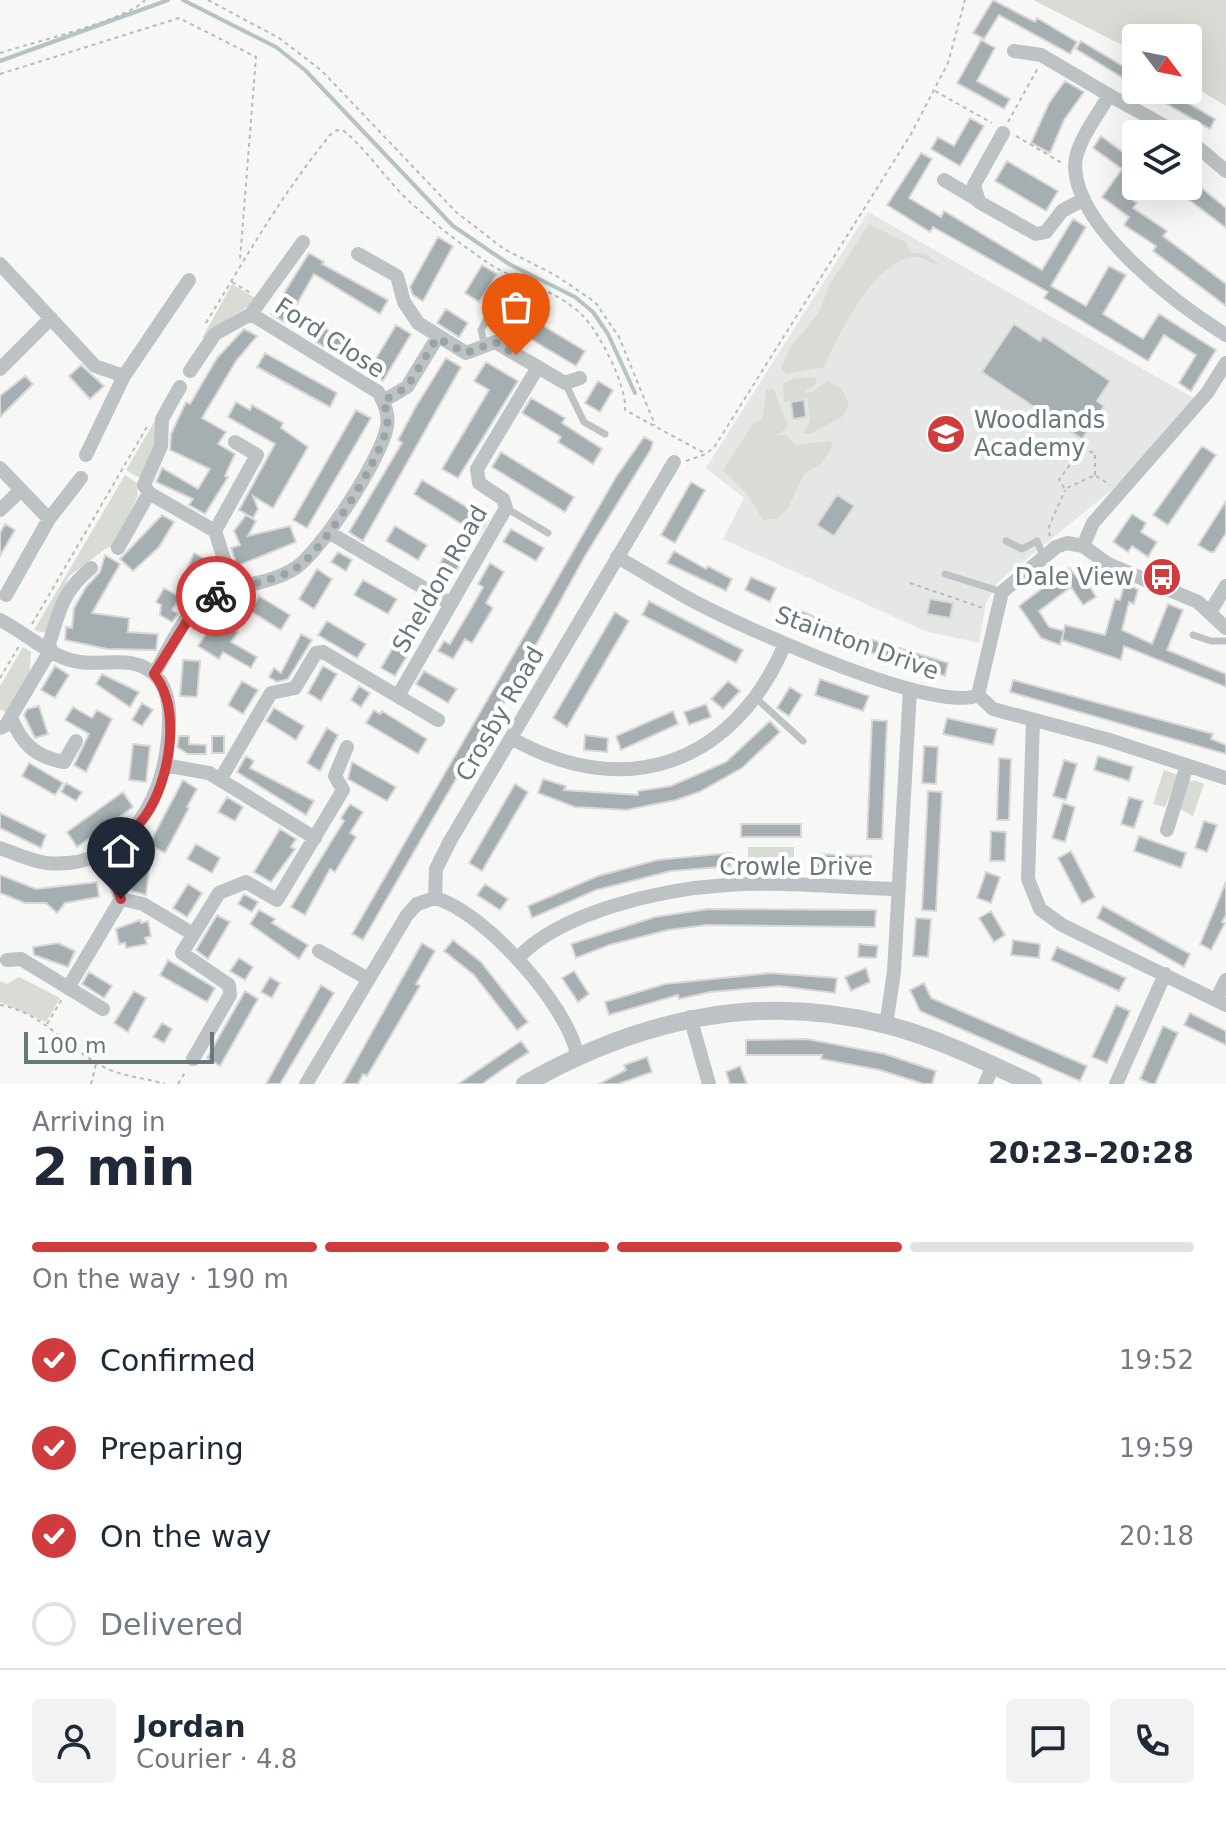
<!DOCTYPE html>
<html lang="en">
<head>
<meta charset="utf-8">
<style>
  body { margin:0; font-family:"DejaVu Sans",sans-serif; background:#f2f2f3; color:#1f2937; height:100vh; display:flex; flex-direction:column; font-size:30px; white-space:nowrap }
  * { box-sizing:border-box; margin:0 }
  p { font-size:26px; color:#747a83 }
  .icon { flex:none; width:44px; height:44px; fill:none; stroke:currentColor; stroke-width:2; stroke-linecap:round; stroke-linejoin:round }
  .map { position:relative; height:1084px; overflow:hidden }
  .side { display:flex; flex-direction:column; background:#fff; flex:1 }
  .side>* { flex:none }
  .needle { width:52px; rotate:122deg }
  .buttons { position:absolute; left:1122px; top:24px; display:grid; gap:16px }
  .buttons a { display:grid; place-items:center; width:80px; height:80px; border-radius:8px; background:#fff; box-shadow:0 8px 32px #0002; font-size:40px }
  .scale { position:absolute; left:24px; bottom:20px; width:190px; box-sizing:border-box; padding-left:8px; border:4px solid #66787c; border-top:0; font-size:22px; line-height:28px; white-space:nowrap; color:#66787c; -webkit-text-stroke:6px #fff; paint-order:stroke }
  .pin { position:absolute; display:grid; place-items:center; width:68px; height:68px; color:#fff; margin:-82px -34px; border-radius:50% 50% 50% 0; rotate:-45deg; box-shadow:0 0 8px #0007 }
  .pin .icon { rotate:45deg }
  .courier { position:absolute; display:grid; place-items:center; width:80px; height:80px; margin:-40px; border:6px solid #d03c3d; border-radius:50%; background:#fff; color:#222; box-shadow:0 2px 10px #0007 }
  .head em { font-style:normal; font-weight:600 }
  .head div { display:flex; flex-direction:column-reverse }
  .head { display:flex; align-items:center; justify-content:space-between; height:136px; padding:0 32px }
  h1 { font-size:52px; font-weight:600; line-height:60px }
  .bar { display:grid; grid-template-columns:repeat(4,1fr); gap:12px 8px; align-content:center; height:96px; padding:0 32px }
  .bar i { height:10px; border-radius:6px; background:#e0e1e3 }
  .bar .current { background:#d03c3d }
  .bar p { grid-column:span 4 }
  .line { display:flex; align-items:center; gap:20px; padding:0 32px; border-top:2px solid #e0e1e3 }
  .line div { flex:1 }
  .round { display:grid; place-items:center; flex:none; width:84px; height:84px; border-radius:8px; background:#f2f2f3 }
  ol { padding:0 32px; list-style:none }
  li { display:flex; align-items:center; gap:24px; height:88px }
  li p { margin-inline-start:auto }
  li .icon { padding:8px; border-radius:50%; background:#d03c3d; color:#fff; stroke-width:4 }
  li:last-child { color:#747a83 }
  li i { width:44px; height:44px; border:4px solid #e0e1e3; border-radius:50% }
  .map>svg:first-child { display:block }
</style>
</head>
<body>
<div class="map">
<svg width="1226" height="1084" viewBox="0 0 1226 1084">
  <rect width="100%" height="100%" fill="#f7f7f5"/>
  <path fill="#e5e7e5" d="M868 212 1197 400 1114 488 998 582 986 603 979 643 925 631 723 539 744 498 706 468Z"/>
  <path fill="#d8dcd4" d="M1033 0H1226V106L1188 83V38H1136V52Z
    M869 224 907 243 910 252 926 254 940 265C931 265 926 258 917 257 877 254 838 337 824 367L786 374 781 368 790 348 820 311 830 283Z
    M232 284 259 300 218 325 208 338H202Z
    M794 378H817L815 385 804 392 811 393 827 381 842 389 849 405 843 416 810 434 804 433 810 420 807 398 784 402 783 384Z
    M774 389 788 427 777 435H786L796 445 830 441 833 446 821 464 804 474 788 508 777 519 763 520 747 494 723 470 753 424 763 418 766 390Z
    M156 419 155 450 140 478 126 470Z
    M125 475 137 483 138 495 114 548 108 547 69 576 46 633 34 630Z
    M23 647 31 652 29 679 9 714 0 709V686Z
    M1164 770 1178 775 1165 807 1153 804Z
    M1194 780 1204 784 1193 816 1180 809 1188 782Z
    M748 847H794V866L748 865Z
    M19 977 60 998 46 1022 0 1002V981L7 984Z"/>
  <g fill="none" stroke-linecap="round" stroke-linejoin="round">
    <path stroke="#b4c3c3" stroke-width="4" d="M183 0 276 47 305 70 453 226 509 264 575 297 593 312 608 334 635 393
      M0 61 168 0"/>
  </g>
  <path fill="#a5aeb1" stroke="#d9d8d7" stroke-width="2" d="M993 0 1035 22 1037 18 1077 42 1070 54 999 15 984 39 973 33Z
    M981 40 995 48 977 81 1010 99 1004 109 957 83Z
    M1081 41 1136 74V86L1076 49Z
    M1065 81 1084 92 1064 120 1050 153 1031 143 1049 103Z
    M1143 90H1165L1215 119 1210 129Z
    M970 118 984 126 960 166 931 149 938 137 954 146Z
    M1101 136 1128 156 1136 144V175L1123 193 1137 203 1133 208 1167 231 1163 236 1226 284V306L1153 251 1156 246 1124 225 1129 217 1102 197 1122 169 1093 148Z
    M921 153 932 159 909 198 941 217 944 211 1042 270 1073 219 1086 227 1051 286 1086 306 1109 266 1126 275 1103 314 1143 339 1159 314 1216 350 1191 391 1179 383 1196 355 1164 335 1148 361 1044 298 1048 292 933 227 930 232 887 205Z
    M1007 161 1058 191 1046 211 995 181Z
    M1188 177 1226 208V228L1171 186H1188Z
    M438 237 453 246 423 301 413 295 410 287Z
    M309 253 324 262 322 264 388 300 380 314 314 274 286 323 271 314Z
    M482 265 497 274 479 302 465 293Z
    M504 302 585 351 576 366 495 318Z
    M446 309 468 323 459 337 437 323Z
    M315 322 354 346 346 360 306 336Z
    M1014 324 1040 341 1043 336 1110 381 1097 401 1104 406 1082 439 982 372Z
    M396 325 411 334 383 381 368 372Z
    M244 329 257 336 236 361 202 418 226 432 218 444 235 454 225 476 228 477 205 514 189 505 193 499 156 482 162 468 198 489 210 469 170 450 171 434 186 402 190 404 217 358Z
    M265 353 337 393 330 407 257 367Z
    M446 358 461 367 363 541 349 532 402 443 398 440 415 408Z
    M486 362 518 381 458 478 442 469 489 390 474 381Z
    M81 365 104 386 90 399 69 376Z
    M25 376 33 384 0 417V396Z
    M598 381 613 390 600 412 585 403Z
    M531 398 565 418 562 423 602 449 593 464 558 442 561 437 522 413Z
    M804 400 806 417 793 419 791 402Z
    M236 402 250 410 252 405 283 423 281 428 308 447 273 508 253 496 258 509 253 518 239 510 275 444 228 417Z
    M356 410 371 418 307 528 293 520Z
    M644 437 653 442 651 449 585 556 504 703 501 701 363 940 352 934 616 477Z
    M1202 446 1216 455 1168 525 1153 515Z
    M501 452 574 497 565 512 492 467Z
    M422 480 488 520 479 535 414 494Z
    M691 482 705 490 675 543 661 535Z
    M837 495 854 506 834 536 817 525Z
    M1226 501V533L1214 552H1210L1198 545Z
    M1132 514 1146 523 1141 532 1157 542 1148 557 1132 546 1128 552 1113 542Z
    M162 515 174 522 159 547 133 571 120 559Z
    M246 515 256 521 248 536 290 526 296 542 237 566 231 548 240 545 234 531Z
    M5 524 15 530 0 556V533Z
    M395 526 427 545 418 560 386 541Z
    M511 529 544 548 536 561 503 542Z
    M448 548 464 558 449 582 435 574Z
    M674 551 706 569 708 566 732 579 726 591 667 563Z
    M338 552 352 560 346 571 331 562Z
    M194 553 210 562 198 588 195 587 191 594 179 587Z
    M105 555 120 564 92 613 129 618 128 632 158 634 156 650 107 649 65 640 66 627 72 628 74 608 86 587 100 572Z
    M490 563 504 572 486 603 493 608 472 643 465 639 453 659 438 651 444 641 450 644 472 607 483 587 478 584Z
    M1069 568 1085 586 1088 584 1096 597 1083 605 1071 587 1039 611 1049 627 1064 631 1060 645 1041 638 1019 606Z
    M317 569 332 579 314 609 299 599Z
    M751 577 776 588 770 602 745 590Z
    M363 580 397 599 388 614 354 595Z
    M1125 582 1138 590 1134 604 1129 602 1122 630 1152 644 1168 604 1183 610 1167 650 1226 674V687L1124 646 1121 660 1062 640 1065 625 1105 635 1115 599 1120 600Z
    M164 588 180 597 172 610 178 614 172 622 160 615 161 605 156 602Z
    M259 596 290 615 281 630 250 611Z
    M930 599 953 603 950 618 927 614Z
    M649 601 743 650 736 663 642 615Z
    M226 604 241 613 232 628 238 632 231 642 257 657 251 668 223 652 219 659 198 646Z
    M787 604 846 632 948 663 945 676 816 635 782 618Z
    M417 606 431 615 395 676 381 668Z
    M615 612 629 621 567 727 553 718Z
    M327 621 366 644 357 658 318 635Z
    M301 634 312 640 288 679 277 682 269 677 274 668 281 673Z
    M183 660 200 661 197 697 180 696Z
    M55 666 69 675 55 698 41 690Z
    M323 666 337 674 321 701 308 693Z
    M424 671 457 689 448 703 416 684Z
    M102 674 139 692 130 707 96 684Z
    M820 679 869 696 863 711 815 695Z
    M1013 680 1213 734 1211 739 1226 745V754L1010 692Z
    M242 681 258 690 243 714 228 705Z
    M728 681 740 691 723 709 711 699Z
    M359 686 370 693 361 707 351 700Z
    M790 687 802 695 789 716 777 708Z
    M142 703 153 710 142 726 132 720Z
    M706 704 711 717 689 725 684 712Z
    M39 706 48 734 35 738 24 715 27 709Z
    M73 707 92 718 97 710 112 719 86 772 74 765 89 734 65 720Z
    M274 708 304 726 296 740 266 721Z
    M374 710 380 714 382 711 427 739 418 754 366 723Z
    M673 711 678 724 621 750 616 736Z
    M947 718 997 729 993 745 943 734Z
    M872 720 887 721 882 839H867Z
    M770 721 780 732 742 768 699 792 676 800 626 810 575 807 538 793 543 779 566 786 564 790 638 795V791L671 786 726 762Z
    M327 728 338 735 320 771 307 763Z
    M585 735 608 738 607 752 584 750Z
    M179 736H189V744L206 745V754H188L177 747Z
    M212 736H224V753H212Z
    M133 744 150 746 146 782 129 780Z
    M924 746 938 747 936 784 922 783Z
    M246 756 254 761 250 768 314 801 306 815 237 772Z
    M1098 756 1133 767 1129 781 1094 770Z
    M999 758 1011 759 1009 820H997Z
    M1064 760 1077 764 1066 800 1053 796Z
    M352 762 396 787 387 801 348 779Z
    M29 763 63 783 55 795 22 776Z
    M183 780 197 789 187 807 189 808 165 853 152 846 146 895 131 891 136 855 143 856Z
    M66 783 82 792 76 801 61 792Z
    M515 784 528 792 482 871 469 863Z
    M928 791 942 792 936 911 922 910Z
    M123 792 133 807 77 847 67 832Z
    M227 797 243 807 235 821 218 812Z
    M1129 797 1143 801 1134 828 1121 824Z
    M1063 803 1075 807 1065 842 1052 838Z
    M350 804 363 812 350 833 356 837 335 872 330 869 305 915 291 907 344 821 341 818Z
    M0 813 46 835 41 848 0 828Z
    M1204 821 1217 825 1207 852 1195 848Z
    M741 824H801V837H741Z
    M280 829 296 839 291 847 295 849 271 882 254 872Z
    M991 831 1006 832 1005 861H990Z
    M1139 836 1186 853 1181 868 1134 851Z
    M196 844 220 858 212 873 187 859Z
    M1071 851 1095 897 1082 904 1058 858Z
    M730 853 731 866 671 871 596 890 532 918 528 906 598 876 657 860Z
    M812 854 871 856V870L812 868Z
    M986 872 1000 877 991 903 977 898Z
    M0 875 36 889 97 882 99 897 65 903 57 913 46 903H25L0 893Z
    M1226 882V915L1222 922 1225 923 1211 950 1200 944Z
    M188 884 202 893 187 917 173 908Z
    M485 884 508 899 500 910 477 895Z
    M244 894 258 902 252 912 238 904Z
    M1103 906 1190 954 1184 967 1097 918Z
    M708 909 876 910 875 927 707 925 668 930 609 945 576 958 571 944 655 917Z
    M259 910 275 919 272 923 308 945 299 959 250 924Z
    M991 911 1005 935 994 942 979 918Z
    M217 915 230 922 208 959 196 950Z
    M916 918 931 919 928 957 913 956Z
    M140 920 141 923 148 921 151 936 145 938 147 944 126 948 125 943 119 944 116 929Z
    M453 940 481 962 528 1022 517 1030 474 975 444 951Z
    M1013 940 1040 944 1039 958 1011 955Z
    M58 943 75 951 68 967 34 955 33 947Z
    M422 943 435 951 416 984 420 986 367 1076 363 1074 358 1084H343Z
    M859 944 878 946 876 958 858 957Z
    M1057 947 1126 978 1119 991 1051 960Z
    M239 958 253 967 245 980 230 971Z
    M168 960 215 988 207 1002 160 975Z
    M866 968 870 982 851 991 845 977Z
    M574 971 589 994 578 1002 562 978Z
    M89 972 112 986 104 998 82 984Z
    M770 973 837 978 835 993 779 986 710 992 679 999 678 995 609 1015 605 1002 665 984Z
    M270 977 280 983 272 998 261 992Z
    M924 983 931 998 1087 1066 1080 1081 920 1011 910 990Z
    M321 985 334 993 280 1084H266Z
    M134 991 146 998 128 1032 114 1023Z
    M245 991 258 999 220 1066 207 1058Z
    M1116 1005 1130 1011 1107 1063 1092 1057Z
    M1190 1013 1226 1031V1045L1184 1025Z
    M162 1023 172 1029 164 1043 153 1037Z
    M1163 1026 1178 1033 1155 1084H1151L1140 1079Z
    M807 1039 885 1054 936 1071 932 1084H924L880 1070 821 1059 822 1055H746V1040Z
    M521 1041 529 1052 503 1069 482 1084H458Z
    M647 1057 652 1072 618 1084H599L626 1070 624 1065Z
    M740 1066 747 1084H730L726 1072Z"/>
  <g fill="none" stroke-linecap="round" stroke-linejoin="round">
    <path stroke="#b7bbbc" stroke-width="2" stroke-dasharray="4 4" stroke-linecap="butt" d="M208 0 279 38 321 70 456 212 504 249 555 275 595 302 619 337 655 425
      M0 53C30 43 128 20 145 0
      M0 74 179 18 256 57 240 260
      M935 91 992 123
      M1008 122 1038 68
      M1016 136 1062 163
      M232 282 251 293
      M206 323C246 257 282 194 330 135L337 130 344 131C369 152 387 181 411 203 434 224 462 245 488 263 517 282 559 290 584 317 600 334 627 386 625 410L706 454
      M686 461 706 454 715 446 911 134 948 63 965 0
      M1095 475V453L1081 449 1059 480 1065 489 1095 475 1110 485
      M1050 536 1048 529 1065 490
      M910 583 983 608
      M32 624 148 425
      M0 678 19 646
      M0 1005C42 1012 65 1046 100 1065 121 1077 142 1077 165 1084
      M47 1024 62 999
      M91 1084 96 1064
      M178 1084 186 1071"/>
    <path stroke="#bdc2c4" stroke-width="7" d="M485 346 481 330 498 299
      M565 383 584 422 605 434
      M506 508 548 533
      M1006 541 1022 549 1037 541 1044 558
      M945 574 1002 592
      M1193 635 1211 641H1226
      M757 699 803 741"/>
    <path stroke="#bdc2c4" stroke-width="14" d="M1014 51 1041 55 1109 95C1099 114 1075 143 1075 166 1076 229 1178 305 1226 335
      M1109 95 1179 134
      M1003 133 974 185 979 202 1036 234 1046 232 1062 211 1084 199
      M1188 139 1226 171
      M944 180 976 199
      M358 254 397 276 404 302 418 323 466 353 495 342 565 383 580 378
      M0 264 95 366 124 376
      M0 369 51 318
      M190 371 215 334 251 314 303 242
      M180 387 162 419 161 446 144 485 149 493 215 531 233 587
      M383 401 407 387 437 338
      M86 455 124 376 189 280
      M0 468 49 519
      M0 510 21 490
      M215 531 257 455 235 442
      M330 533 451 604
      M1083 546 1108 564 1198 602 1226 628
      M118 548 149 493
      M617 557C644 572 670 589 697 603 743 627 936 715 978 695L993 709 1106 739 1226 778
      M6 595 49 519 81 478
      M1210 612 1226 586
      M0 620C25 632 52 659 80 662 106 666 135 654 156 676 171 692 170 718 168 739 162 806 122 870 46 863 31 861 14 853 0 848
      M48 647C60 611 60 594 91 568
      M154 674C165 656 182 619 197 607 225 583 265 587 294 569 321 552 381 459 387 427 389 414 385 404 378 392L251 314
      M978 695 1002 592 1056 547 1067 543 1083 546 1093 523 1207 393 1226 363
      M398 696 506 508 503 499 479 483 477 469 538 367
      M11 717C21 743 35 757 64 762L76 741
      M1033 720 1028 879 1040 909 1062 925 1226 1005
      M0 728 6 725 51 649
      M511 738C626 803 734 764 785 644
      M164 765 209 773 315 838
      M220 780 271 693 295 688 316 653 323 652 438 720
      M1167 830 1187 765
      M104 851 121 899
      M435 898C485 912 567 1005 577 1054
      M121 899 143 904 193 934
      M319 951 368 979
      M517 959C561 911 663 889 727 885 784 881 843 888 899 889
      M7 960 21 959 103 1009
      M68 988 121 899
      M1216 1000 1226 980
      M690 1017 709 1084
      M886 1025 894 972 910 689
      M193 1059 230 995 229 985 182 953 219 893 246 882 277 900 343 790 335 776 347 747
      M306 1084 407 915 417 904 435 898 436 869 450 841 674 462
      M985 1084 993 1066
      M1116 1084 1165 974"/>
    <path stroke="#bdc2c4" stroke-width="18" d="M525 1084C638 1020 758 991 887 1025 938 1038 986 1062 1033 1084"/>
  </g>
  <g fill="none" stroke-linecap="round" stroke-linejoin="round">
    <path stroke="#99a4a6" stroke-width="8" stroke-dasharray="0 14.4" d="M216 596C240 584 270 583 293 570 322 554 377 464 386 431 389 421 387 411 383 401L407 387 437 338 466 353 495 342 516 355"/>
    <path stroke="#d03c3d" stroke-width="10" d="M121 899 104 851C120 841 135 831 146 815 170 780 182 709 154 674L196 607 216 596"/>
  </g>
  <defs>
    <g id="school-disc" transform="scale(2)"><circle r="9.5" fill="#d03c3d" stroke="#fff"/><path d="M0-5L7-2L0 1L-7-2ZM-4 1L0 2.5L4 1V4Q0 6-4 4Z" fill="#fff"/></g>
    <g id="bus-disc" transform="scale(2)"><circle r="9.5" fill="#d03c3d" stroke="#fff"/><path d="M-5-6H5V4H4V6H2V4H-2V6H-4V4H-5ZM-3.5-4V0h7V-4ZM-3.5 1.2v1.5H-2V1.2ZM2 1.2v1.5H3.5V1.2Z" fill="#fff"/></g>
  </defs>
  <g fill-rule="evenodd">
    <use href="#school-disc" x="946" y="434"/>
    <use href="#bus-disc" x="1162" y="577"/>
  </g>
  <g text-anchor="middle" stroke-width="8" stroke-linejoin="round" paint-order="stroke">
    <g font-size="24" fill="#66787c" stroke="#fff">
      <text transform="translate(330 338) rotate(33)" y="8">Ford Close</text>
      <text transform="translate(440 579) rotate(-60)" y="8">Sheldon Road</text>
      <text transform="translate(857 643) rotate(20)" y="8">Stainton Drive</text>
      <text transform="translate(500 714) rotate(-60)" y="8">Crosby Road</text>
      <text x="796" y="875">Crowle Drive</text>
    </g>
    <g font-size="24" fill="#66787c" stroke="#fff" text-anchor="start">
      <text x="974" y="428">Woodlands<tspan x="974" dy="28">Academy</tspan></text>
      <text x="1134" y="585" text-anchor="end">Dale View</text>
    </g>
  </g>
</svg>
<div class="buttons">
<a><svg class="needle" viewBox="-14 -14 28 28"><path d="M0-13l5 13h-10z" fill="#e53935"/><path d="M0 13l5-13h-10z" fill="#747a83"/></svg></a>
<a><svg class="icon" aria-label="layers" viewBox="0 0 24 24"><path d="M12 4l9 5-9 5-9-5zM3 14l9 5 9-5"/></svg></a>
</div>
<div class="scale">100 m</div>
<div class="pin" style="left:516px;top:355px;background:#ea580c"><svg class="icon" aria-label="bag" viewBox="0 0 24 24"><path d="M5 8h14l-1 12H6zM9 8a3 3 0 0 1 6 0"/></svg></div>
<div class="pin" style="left:121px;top:899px;background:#1f2937"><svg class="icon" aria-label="home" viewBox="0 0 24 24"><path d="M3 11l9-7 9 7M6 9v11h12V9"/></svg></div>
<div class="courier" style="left:216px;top:596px"><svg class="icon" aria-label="bike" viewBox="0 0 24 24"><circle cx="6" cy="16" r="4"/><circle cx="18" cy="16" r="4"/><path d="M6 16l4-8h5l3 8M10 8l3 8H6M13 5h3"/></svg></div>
</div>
<section class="side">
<div class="head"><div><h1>2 min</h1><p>Arriving in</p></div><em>20:23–20:28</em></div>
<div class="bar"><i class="current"></i><i class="current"></i><i class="current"></i><i></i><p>On the way · 190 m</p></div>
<ol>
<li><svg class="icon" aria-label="check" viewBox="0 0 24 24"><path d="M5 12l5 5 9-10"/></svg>Confirmed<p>19:52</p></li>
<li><svg class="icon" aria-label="check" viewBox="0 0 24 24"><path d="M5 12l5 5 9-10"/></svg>Preparing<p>19:59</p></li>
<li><svg class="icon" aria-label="check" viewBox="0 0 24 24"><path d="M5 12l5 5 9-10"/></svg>On the way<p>20:18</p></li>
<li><i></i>Delivered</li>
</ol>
<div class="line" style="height:144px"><a class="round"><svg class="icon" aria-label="person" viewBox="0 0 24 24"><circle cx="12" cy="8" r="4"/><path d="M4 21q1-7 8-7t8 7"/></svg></a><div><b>Jordan</b><p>Courier · 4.8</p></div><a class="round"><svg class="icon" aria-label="chat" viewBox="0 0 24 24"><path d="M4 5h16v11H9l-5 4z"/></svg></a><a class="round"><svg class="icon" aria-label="phone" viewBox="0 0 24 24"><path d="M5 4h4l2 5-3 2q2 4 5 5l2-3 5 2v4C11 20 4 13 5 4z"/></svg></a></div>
</section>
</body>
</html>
